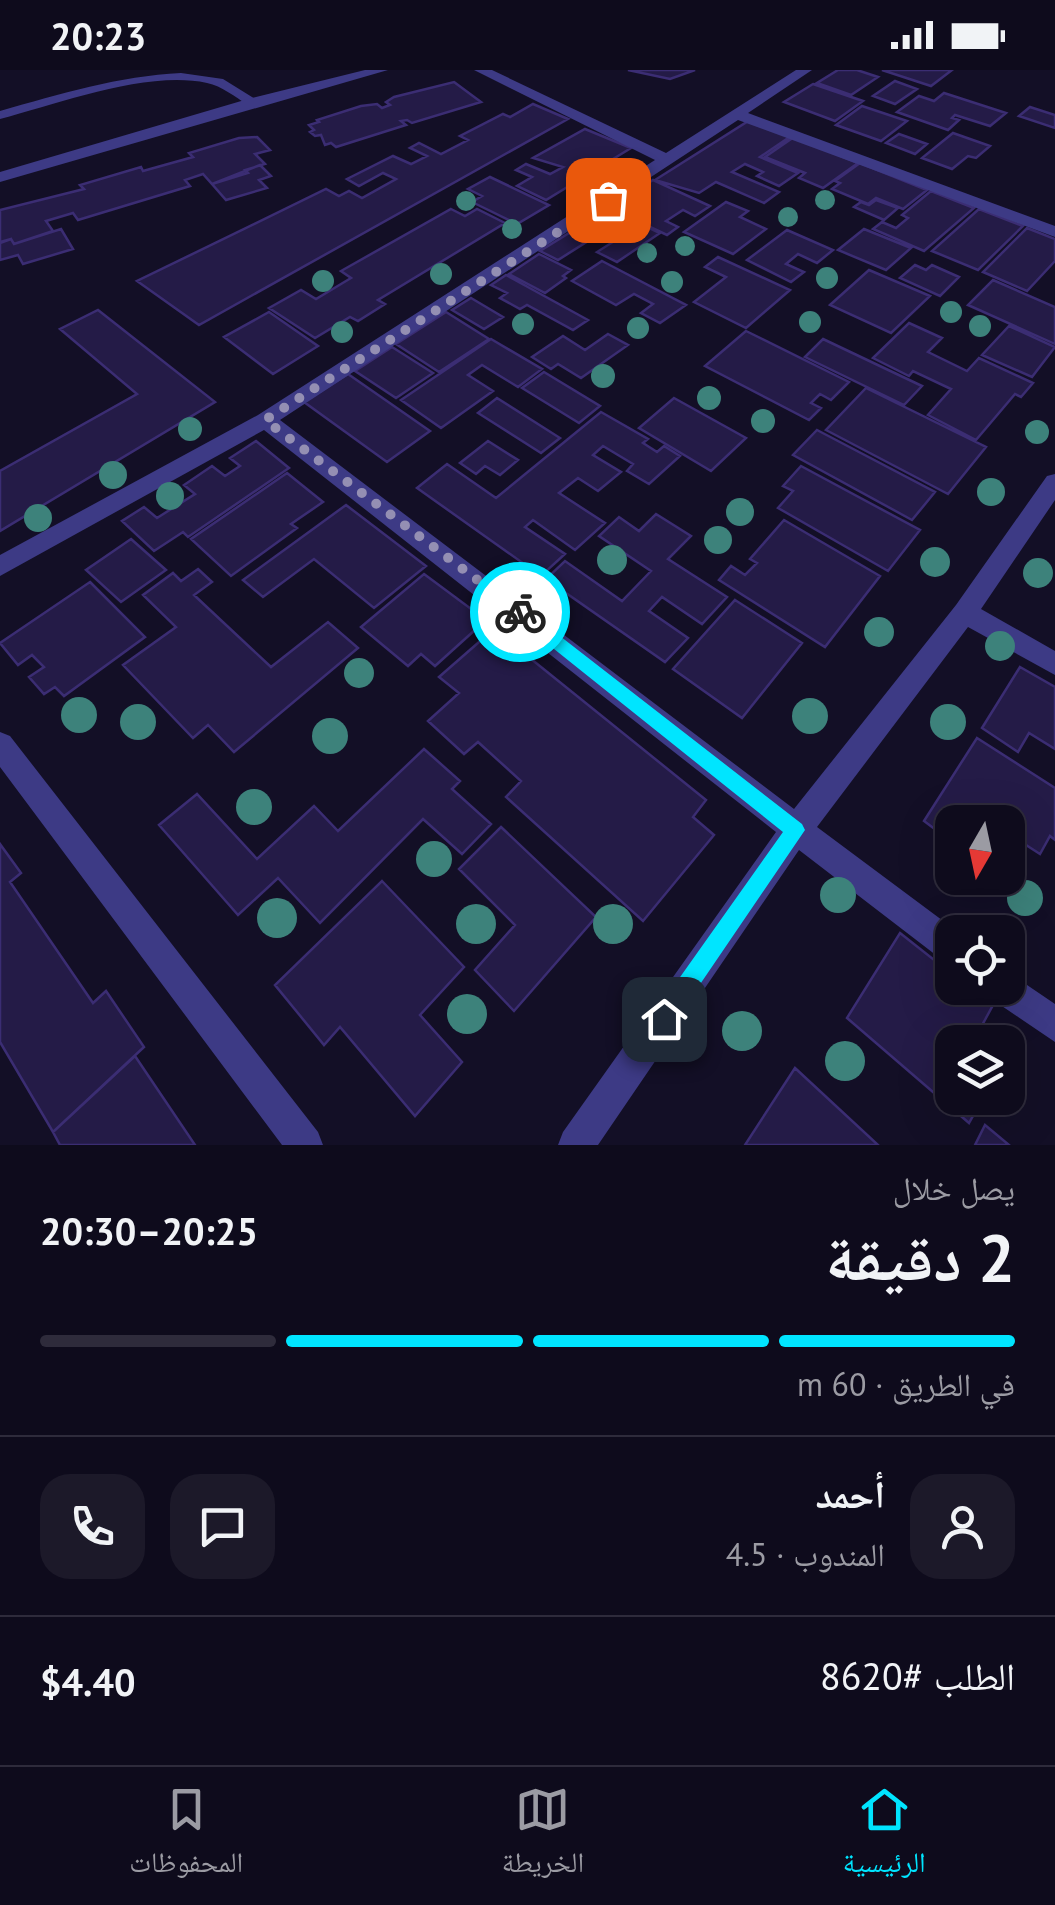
<!DOCTYPE html>
<html lang="ar">
<head>
<meta charset="utf-8">
<style>
  body { margin:0; font-family:"PT Sans","Noto Naskh Arabic",sans-serif; background:#1c1929; color:#f1f3f6; direction:rtl; height:100vh; display:flex; flex-direction:column; font-size:38px; white-space:nowrap }
  * { box-sizing:border-box; margin:0 }
  p { font-size:32px; color:#9b9ba3 }
  .icon { flex:none; width:55px; height:55px; fill:none; stroke:currentColor; stroke-width:2; stroke-linecap:round; stroke-linejoin:round }
  .map { position:relative; height:1075px; overflow:hidden; direction:ltr }
  .panel { display:flex; flex-direction:column; background:#0e0b1c; flex:1 }
  .panel>* { flex:none }
  .needle { width:65px; rotate:189deg }
  .tools { position:absolute; left:935px; top:735px; display:grid; gap:20px }
  .tools a { display:grid; place-items:center; width:90px; height:90px; border-radius:20px; background:#0e0b1c; box-shadow:0 10px 40px #0002,0 0 0 2px #2e2b3b; font-size:50px }
  .pin { position:absolute; display:grid; place-items:center; width:85px; height:85px; color:#fff; margin:-42px; border-radius:20px; box-shadow:0 5px 15px #0006 }
  .courier { position:absolute; display:grid; place-items:center; width:100px; height:100px; margin:-50px; border:8px solid #00e5ff; border-radius:50%; background:#fff; color:#222; box-shadow:0 2px 12px #0007 }
  .overview em { font-style:normal; font-weight:700 }
  .overview div { display:flex; flex-direction:column-reverse }
  .overview { display:flex; align-items:center; justify-content:space-between; height:170px; padding:0 40px }
  h1 { font-size:65px; font-weight:700; line-height:75px }
  .bar { display:grid; grid-template-columns:repeat(4,1fr); gap:15px 10px; align-content:center; height:120px; padding:0 40px }
  .bar i { height:12px; border-radius:8px; background:#2e2b3b }
  .bar .active { background:#00e5ff }
  .bar p { grid-column:span 4 }
  .line { display:flex; align-items:center; gap:25px; padding:0 40px; border-top:2px solid #2e2b3b }
  .line div { flex:1 }
  .round { display:grid; place-items:center; flex:none; width:105px; height:105px; border-radius:30px; background:#1c1929 }
  .status { display:flex; justify-content:space-between; align-items:center; height:70px; padding:0 50px; background:#0e0b1c; direction:ltr }
  .status svg { height:28px; fill:currentColor }
  .tab-bar { display:flex; justify-content:space-around; align-items:center; height:140px; border-top:2px solid #2e2b3b; background:#0e0b1c; font-size:28px; color:#9b9ba3 }
  .tab-bar a { display:grid; justify-items:center; gap:5px }
  .tab-bar .active { color:#00e5ff }
  .map>svg:first-child { display:block }
</style>
</head>
<body>
<div class="status"><b>20:23</b><svg viewBox="0 0 49 12"><path d="M0 12V9h3v3zM5 12V6h3v6zM10 12V3h3v9zM15 12V0h3v12zM26 1h20v11H26zM47 4h2v5h-2z"/></svg></div>
<div class="map">
<svg width="1055" height="1075" viewBox="0 0 1055 1075">
  <rect width="100%" height="100%" fill="#130f26"/>
  <path fill="#241b47" stroke="#3b2d73" stroke-width="2.5" d="M628 0H695L670 9Z
    M628 0H695L670 9Z
    M838 0H857L878 7 851 25 817 13Z
    M882 0H952L931 16Z
    M895 11 917 19 895 34 873 26Z
    M454 12 481 32 412 53 407 50 401 51 406 55 336 77 331 73 325 75 321 65 315 66 310 62 314 60 309 55 319 52 317 50 361 36 377 34 382 38 390 35 386 32 394 27Z
    M813 14 863 31 835 51 784 32Z
    M944 23 1006 43 990 56 955 45 952 48 959 50 948 60 897 42 919 26 934 31Z
    M533 34 568 49 199 255 137 211 326 119 339 126 349 121 362 128 396 109 383 103 359 116 347 109 393 86 411 94 427 86 410 78 419 73 441 84 468 70 460 66 503 44 510 47Z
    M862 36 907 51 881 71 836 55Z
    M1030 37 1055 45V58L1019 46Z
    M750 50 791 66 760 87 798 103 779 116 757 106 763 102 745 94 732 102 779 122 764 133 716 112 699 123 655 110Z
    M585 59 631 78 546 130 517 116 532 107 516 100 526 94 550 104 563 97 533 88Z
    M953 63 990 76 976 88 968 86 952 99 922 88Z
    M899 64 927 74 915 84 886 73Z
    M257 67 270 80 255 84 265 94 245 100 248 103 212 114 203 104 185 110 190 116 78 150 73 143 46 151 53 161 14 174 11 169 0 172V140L84 119 80 115 141 97 143 101 193 87 189 83 239 68Z
    M794 67 858 93 823 118 799 108 805 103 765 87Z
    M860 93 927 120 903 139 876 128 868 134 832 119 840 113 835 111Z
    M260 95 271 106 259 110 267 118 226 130 212 114Z
    M490 107 549 135 517 154 472 132 482 126 468 119Z
    M653 110 710 136 695 146 683 140 666 151 678 157 667 165 610 138Z
    M931 121 974 138 924 181 873 159 882 152 896 158 908 148 902 145Z
    M876 130 898 138 884 150 854 137 861 132 869 135Z
    M726 132 748 141 740 147 766 159 733 184 684 162Z
    M451 139 465 146 477 139 505 153 378 230 385 234 358 251 350 247 315 268 269 238 301 220 316 229 351 208 341 201Z
    M608 139 660 163 617 192 597 182 627 163 612 156 558 190 540 181Z
    M979 139 1023 156 978 200 932 181Z
    M1027 158 1055 169V191L1027 221 983 202Z
    M61 159 73 179 23 194 18 185 0 190V173L11 169 14 174Z
    M864 159 911 178 886 200 838 180Z
    M787 160 833 180 817 193 798 184 786 194 804 202 791 212 747 190Z
    M539 184 571 200 563 206 566 208 545 223 509 204Z
    M718 187 790 220 746 258 694 232 726 207 705 197Z
    M602 191 686 235 660 253 641 243 653 234 634 224 616 235 572 211Z
    M915 195 926 200 932 195 959 207 940 226 900 208Z
    M869 200 930 226 891 263 830 235Z
    M506 205 588 250 573 260 527 235 520 239 500 228 507 223 491 215Z
    M993 210 1055 237V274L968 235Z
    M471 228 503 247 484 259 452 240Z
    M98 240 215 332 0 461V401L137 324 60 259Z
    M269 242 318 276 273 304 224 267Z
    M446 242 489 269 439 302 396 274Z
    M909 253 942 268 928 282 967 301 979 288 1033 313 1021 327 1015 324 976 370 928 345 951 319 913 301 909 306 873 288Z
    M1009 256 1055 277 1032 307 982 285Z
    M746 261 849 312 831 330 820 324 811 333 821 338 809 350 705 296Z
    M608 264 628 275 581 308 558 294 551 299 532 287 563 266 585 280Z
    M491 269 542 299 518 317 482 295 468 305 493 321 441 358 401 330Z
    M823 269 922 316 904 335 805 287Z
    M392 277 433 303 396 328 355 301Z
    M544 302 600 336 579 353 522 318Z
    M348 304 430 361 387 392 304 332Z
    M866 318 986 377 948 424 826 360Z
    M497 328 560 368 541 383 478 343Z
    M674 328 746 368 711 401 639 358Z
    M601 342 648 369 643 373 657 382 664 376 680 386 649 414 627 401 633 394 603 376 593 385 621 402 598 421 578 408 559 423 605 453 575 480 533 450 525 457 565 484 541 506 417 418 447 394 496 428Z
    M817 360 935 422 912 450 793 385Z
    M256 371 289 398 188 467 183 462 154 481 122 451 144 437 157 448 195 424 184 415 212 396 225 406 240 396 230 388Z
    M488 371 518 390 500 405 485 396 476 404 460 393Z
    M801 396 920 460 888 501 778 438 793 421 783 416Z
    M287 403 323 432 291 454 297 458 231 506 191 469Z
    M346 435 426 496 374 538 314 489 263 527 243 510Z
    M656 444 691 466 668 489 727 527 702 554 662 527 649 541 688 568 665 592 546 509 565 491 622 531 651 501 599 466 619 447 639 461Z
    M784 450 880 506 825 577 719 510 731 496 745 505 757 493 750 489Z
    M131 469 166 500 121 532 86 500Z
    M198 499 212 512 194 525 271 597 328 552 358 578 234 682 208 655 193 668 123 595 176 557 143 525 173 503 181 511Z
    M424 504 486 550 435 596 421 584 408 596 361 557Z
    M90 512 145 567 64 626 55 617 44 624 29 607 44 597 32 585 18 595 0 573Z
    M735 530 802 573 742 648 673 599Z
    M494 559 706 730 693 747 714 765 643 851 506 727 521 711 478 672 464 684 428 651 459 623 439 607Z
    M1020 597 1055 617V679L1029 663 1018 682 982 658Z
    M977 668 1055 718V770L1050 766 1040 784 1026 775 1007 810 1004 808H1008V752H952V772L924 751Z
    M424 679 460 711 452 719 491 754 462 784 423 749 320 853 278 808 238 845 159 755 197 724 257 789 314 736 338 761Z
    M501 757 596 847 514 941 475 900 515 855 459 799Z
    M0 774 21 803 10 812 93 933 106 921 144 977 53 1062 0 972Z
    M382 811 464 897 420 945 462 992 415 1046 340 957 324 975 275 915Z
    M900 863 952 904V918H970L993 935 973 972H952V1028H983L969 1053 847 948Z
    M135 986 195 1075H60L53 1062Z
    M795 998 878 1075H745Z
    M985 1055 1009 1075H975Z"/>
  <g fill="none" stroke-linecap="round" stroke-linejoin="round">
    <path fill="#3d3a85" fill-rule="evenodd" d="M181 3 223 9 260 32 248 35C235 27 222 16 207 13 146 0 59 34 0 49V41C60 24 119 6 181 3Z"/>
    <path fill="#3d3a85" fill-rule="evenodd" d="M365 0H388L0 112V102L248 29Z
      M474 0H492L666 83 796 0H812L748 43 1055 156V167L738 50 280 350 794 739 956 535 1047 406 1055 404V430L981 539 1055 581V605L968 557 817 757 958 862H952V894L941 889 799 780 598 1075H558L563 1062 776 762 264 360 0 506V485L258 345 655 90Z
      M0 662 10 666 318 1062 323 1075H282L0 697Z
      M1008 902 1055 934V972L993 930 989 918H1008Z"/>
  </g>
  <g fill="#3d827b">
    <circle cx="825" cy="130" r="10"/>
    <circle cx="466" cy="131" r="10"/>
    <circle cx="788" cy="147" r="10"/>
    <circle cx="512" cy="159" r="10"/>
    <circle cx="685" cy="176" r="10"/>
    <circle cx="647" cy="183" r="10"/>
    <circle cx="441" cy="204" r="11"/>
    <circle cx="827" cy="208" r="11"/>
    <circle cx="323" cy="211" r="11"/>
    <circle cx="672" cy="212" r="11"/>
    <circle cx="951" cy="242" r="11"/>
    <circle cx="810" cy="252" r="11"/>
    <circle cx="523" cy="254" r="11"/>
    <circle cx="980" cy="256" r="11"/>
    <circle cx="638" cy="258" r="11"/>
    <circle cx="342" cy="262" r="11"/>
    <circle cx="603" cy="306" r="12"/>
    <circle cx="709" cy="328" r="12"/>
    <circle cx="763" cy="351" r="12"/>
    <circle cx="190" cy="359" r="12"/>
    <circle cx="1037" cy="362" r="12"/>
    <circle cx="113" cy="405" r="14"/>
    <circle cx="991" cy="422" r="14"/>
    <circle cx="170" cy="426" r="14"/>
    <circle cx="740" cy="442" r="14"/>
    <circle cx="38" cy="448" r="14"/>
    <circle cx="718" cy="470" r="14"/>
    <circle cx="612" cy="490" r="15"/>
    <circle cx="935" cy="492" r="15"/>
    <circle cx="1038" cy="503" r="15"/>
    <circle cx="879" cy="562" r="15"/>
    <circle cx="1000" cy="576" r="15"/>
    <circle cx="359" cy="603" r="15"/>
    <circle cx="79" cy="645" r="18"/>
    <circle cx="810" cy="646" r="18"/>
    <circle cx="138" cy="652" r="18"/>
    <circle cx="948" cy="652" r="18"/>
    <circle cx="330" cy="666" r="18"/>
    <circle cx="254" cy="737" r="18"/>
    <circle cx="434" cy="789" r="18"/>
    <circle cx="838" cy="825" r="18"/>
    <circle cx="1025" cy="828" r="18"/>
    <circle cx="277" cy="848" r="20"/>
    <circle cx="476" cy="854" r="20"/>
    <circle cx="613" cy="854" r="20"/>
    <circle cx="467" cy="944" r="20"/>
    <circle cx="742" cy="961" r="20"/>
    <circle cx="845" cy="991" r="20"/>
  </g>
  <path fill="#00e5ff" d="M520 535 802 754 805 760 671 957 664 960 656 957 653 949 656 941 783 762 514 547V537Z"/>
  <g fill="none" stroke-linecap="round" stroke-linejoin="round">
    <path stroke="#948fb3" stroke-width="10" stroke-dasharray="0 18" d="M520 542 265 350 608 130"/>
  </g>
</svg>
<div class="tools">
<a><svg class="needle" viewBox="-14 -14 28 28"><path d="M0-13l5 13h-10z" fill="#e53935"/><path d="M0 13l5-13h-10z" fill="#9b9ba3"/></svg></a>
<a><svg class="icon" aria-label="locate" viewBox="0 0 24 24"><circle cx="12" cy="12" r="6"/><path d="M12 2v4M12 18v4M2 12h4M18 12h4"/></svg></a>
<a><svg class="icon" aria-label="layers" viewBox="0 0 24 24"><path d="M12 4l9 5-9 5-9-5zM3 14l9 5 9-5"/></svg></a>
</div>
<div class="pin" style="left:608px;top:130px;background:#ea580c"><svg class="icon" aria-label="bag" viewBox="0 0 24 24"><path d="M5 8h14l-1 12H6zM9 8a3 3 0 0 1 6 0"/></svg></div>
<div class="pin" style="left:664px;top:949px;background:#1f2937"><svg class="icon" aria-label="home" viewBox="0 0 24 24"><path d="M3 11l9-7 9 7M6 9v11h12V9"/></svg></div>
<div class="courier" style="left:520px;top:542px"><svg class="icon" aria-label="bike" viewBox="0 0 24 24"><circle cx="6" cy="16" r="4"/><circle cx="18" cy="16" r="4"/><path d="M6 16l4-8h5l3 8M10 8l3 8H6M13 5h3"/></svg></div>
</div>
<section class="panel">
<div class="overview"><div><h1>2 دقيقة</h1><p>يصل خلال</p></div><em>20:25–20:30</em></div>
<div class="bar"><i class="active"></i><i class="active"></i><i class="active"></i><i></i><p>في الطريق · 60 m</p></div>
<div class="line" style="height:180px"><a class="round"><svg class="icon" aria-label="person" viewBox="0 0 24 24"><circle cx="12" cy="8" r="4"/><path d="M4 21q1-7 8-7t8 7"/></svg></a><div><b>أحمد</b><p>المندوب · 4.5</p></div><a class="round"><svg class="icon" aria-label="chat" viewBox="0 0 24 24"><path d="M4 5h16v11H9l-5 4z"/></svg></a><a class="round"><svg class="icon" aria-label="phone" viewBox="0 0 24 24"><path d="M5 4h4l2 5-3 2q2 4 5 5l2-3 5 2v4C11 20 4 13 5 4z"/></svg></a></div>
<div class="line" style="height:130px"><div>الطلب #8620</div><b>$4.40</b></div>
</section>
<nav class="tab-bar">
<a class="active"><svg class="icon" aria-label="home" viewBox="0 0 24 24"><path d="M3 11l9-7 9 7M6 9v11h12V9"/></svg>الرئيسية</a>
<a><svg class="icon" aria-label="map" viewBox="0 0 24 24"><path d="M3 6l6-2 6 2 6-2v14l-6 2-6-2-6 2zM9 4v14M15 6v14"/></svg>الخريطة</a>
<a><svg class="icon" aria-label="saved" viewBox="0 0 24 24"><path d="M7 4h10v16l-5-4-5 4z"/></svg>المحفوظات</a>
</nav>
</body>
</html>
